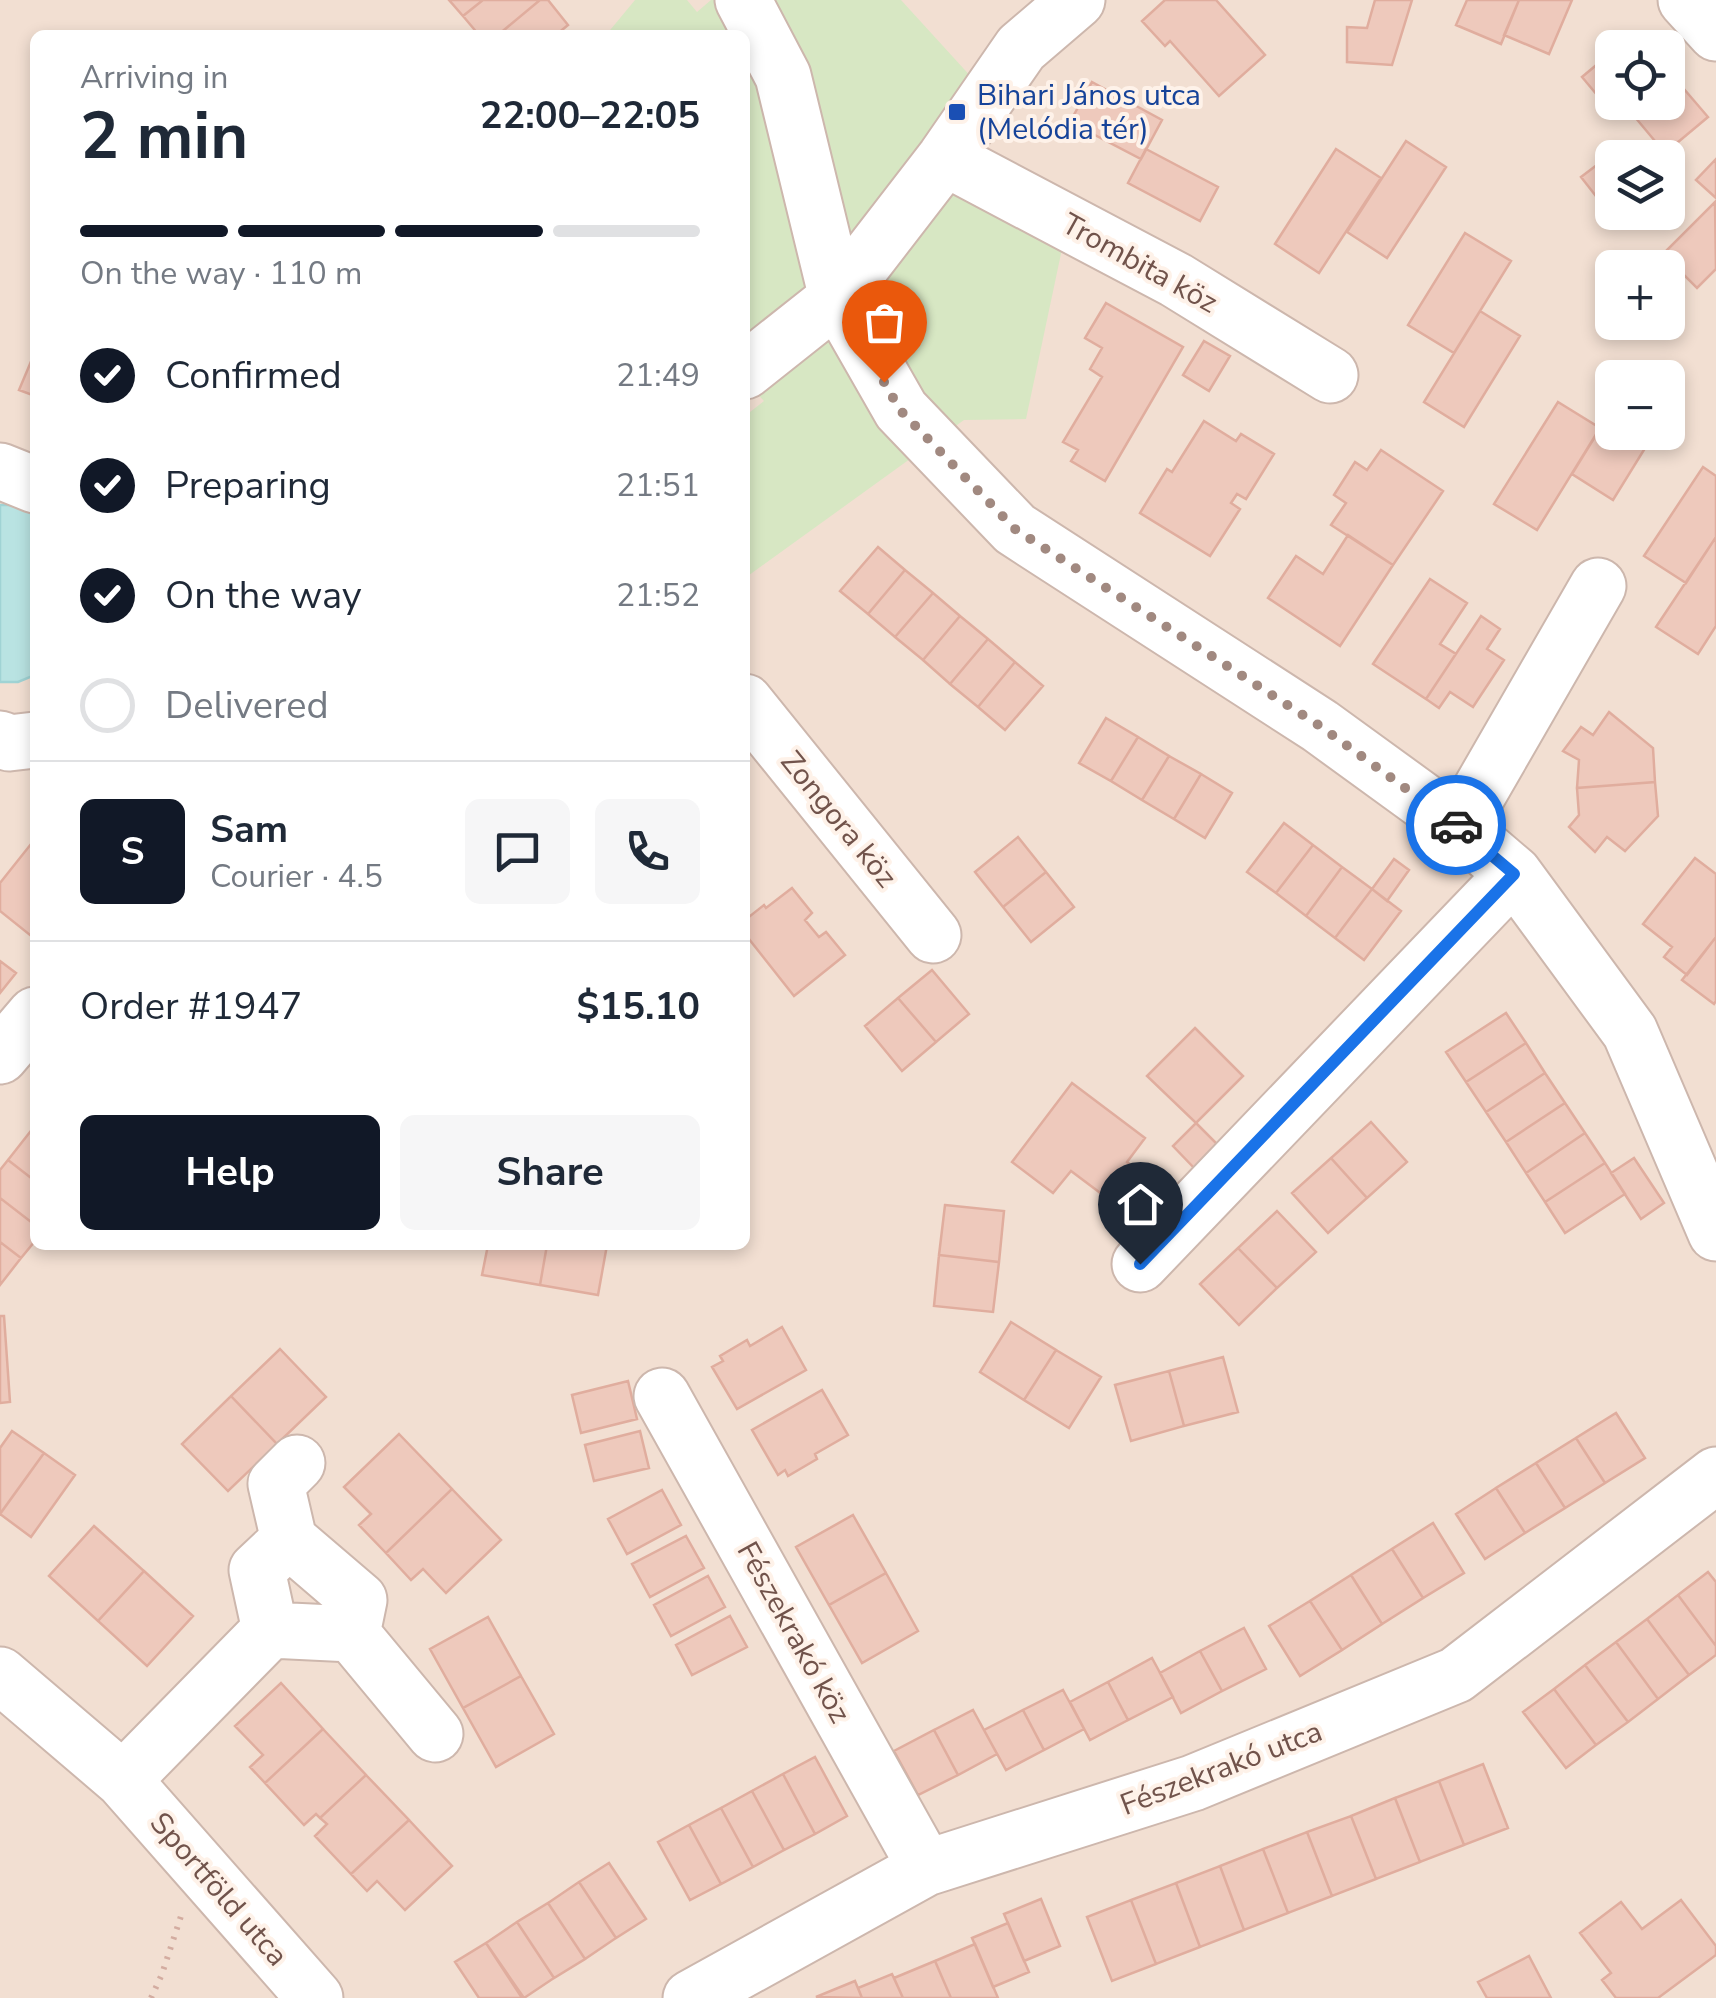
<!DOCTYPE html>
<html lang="en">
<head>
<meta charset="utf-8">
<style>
  body { margin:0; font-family:"Nunito Sans",sans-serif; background:#f6f6f7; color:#1f2937; height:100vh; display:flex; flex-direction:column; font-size:38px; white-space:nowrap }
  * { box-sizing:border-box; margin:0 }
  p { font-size:32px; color:#747a83 }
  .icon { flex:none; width:55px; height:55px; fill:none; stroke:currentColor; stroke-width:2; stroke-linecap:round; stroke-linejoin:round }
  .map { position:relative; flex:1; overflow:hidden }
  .drawer { position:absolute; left:30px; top:30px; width:720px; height:1220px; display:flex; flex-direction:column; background:#fff; border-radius:15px; box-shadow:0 5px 15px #0003 }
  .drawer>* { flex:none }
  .tools { position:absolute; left:1595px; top:30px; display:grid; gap:20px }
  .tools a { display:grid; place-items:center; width:90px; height:90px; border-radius:15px; background:#fff; box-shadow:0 5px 15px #0003; font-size:50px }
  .pin { position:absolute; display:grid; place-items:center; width:85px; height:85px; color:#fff; margin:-102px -42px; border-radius:50% 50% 50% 0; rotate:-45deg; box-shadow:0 0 10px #0007 }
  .pin .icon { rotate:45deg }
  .courier { position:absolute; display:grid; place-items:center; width:100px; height:100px; margin:-50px; border:8px solid #1a73e8; border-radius:50%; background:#fff; color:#222; box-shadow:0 2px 12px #0007 }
  .head em { font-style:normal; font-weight:700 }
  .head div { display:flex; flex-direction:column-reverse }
  .head { display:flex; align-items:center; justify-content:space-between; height:170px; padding:0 50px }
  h1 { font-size:65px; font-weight:700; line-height:75px }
  .bar { display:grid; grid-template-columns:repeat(4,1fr); gap:15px 10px; align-content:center; height:120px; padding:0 50px }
  .bar i { height:12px; border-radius:8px; background:#e0e1e3 }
  .bar .current { background:#111827 }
  .bar p { grid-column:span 4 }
  .line { display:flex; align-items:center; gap:25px; padding:0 50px; border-top:2px solid #e0e1e3 }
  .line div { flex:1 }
  .round { display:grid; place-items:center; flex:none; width:105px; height:105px; border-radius:15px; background:#f6f6f7 }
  ol { padding:0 50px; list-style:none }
  li { display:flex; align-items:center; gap:30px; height:110px }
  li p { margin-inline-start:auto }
  li .icon { padding:10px; border-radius:50%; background:#111827; color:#fff; stroke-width:4 }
  li:last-child { color:#747a83 }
  li i { width:55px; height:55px; border:5px solid #e0e1e3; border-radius:50% }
  .primary-button { display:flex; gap:20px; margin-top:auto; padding:20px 50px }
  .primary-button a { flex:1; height:115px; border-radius:15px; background:#111827; color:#fff; font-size:40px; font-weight:700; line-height:115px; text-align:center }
  .primary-button a+a { background:#f6f6f7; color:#1f2937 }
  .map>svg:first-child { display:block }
</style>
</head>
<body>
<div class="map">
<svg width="1716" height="1998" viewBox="0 0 1716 1998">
  <rect width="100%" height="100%" fill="#fbeee3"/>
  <path fill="#f2dfd2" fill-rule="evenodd" d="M0 0H1716V1998H0ZM35 35H745V1245H35ZM1612 48H1668V102H1612ZM1612 158H1668V212H1612ZM1612 268H1668V322H1612ZM1612 378H1668V432H1612Z"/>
  <path fill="#d7e7c3" d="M635 0H687L697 12 711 0H901L974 80 915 175 1062 249 1026 419 964 420 745 578V416L764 401 745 381V35H606Z"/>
  <path fill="#b9e3e2" stroke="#a0d3d4" stroke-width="2.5" d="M0 505H17L35 516V675L18 682H0Z"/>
  <path fill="#eec9bc" stroke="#e0ad9e" stroke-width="2.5" d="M449 0H483L463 16Z
    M483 0H540L498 35H479L463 16Z
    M540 0H548L568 25 556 35H498Z
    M1165 0H1216L1265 55 1219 96 1170 41 1165 46 1142 21Z
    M1375 0H1412L1392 65 1347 62V27L1367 28Z
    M1467 0H1519L1501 44 1456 25Z
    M1519 0H1572L1549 54 1504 35Z
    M1636 32 1649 48H1617Z
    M1612 52V102H1615L1608 108 1582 77Z
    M1672 75 1708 117 1665 153 1629 110 1638 102H1668V78Z
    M1092 82 1162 120 1141 159 1070 122Z
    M1406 141 1446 167 1387 258 1347 232Z
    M1146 149 1218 187 1200 221 1128 183Z
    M1336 149 1381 178 1319 273 1275 244Z
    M1614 152 1618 158H1612V189L1599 200 1581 177Z
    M1716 159V198L1696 180Z
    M1715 202 1716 269 1697 288 1663 254Z
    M1465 233 1511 261 1454 353 1408 325Z
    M1106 303 1183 347 1105 481 1071 461 1078 450 1063 442 1102 377 1090 369 1102 348 1085 338Z
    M1480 311 1520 336 1464 427 1424 402Z
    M1204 341 1230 356 1209 391 1183 375Z
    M35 352V396L19 390Z
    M1558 402 1600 428 1537 530 1494 504Z
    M1612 409V432H1655L1613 500 1572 474Z
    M1204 421 1236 441 1241 434 1274 454 1246 499 1237 494 1231 503 1240 509 1210 556 1140 513 1167 469 1172 472Z
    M1381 450 1443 491 1393 565 1331 525 1346 503 1334 495 1355 462 1367 470Z
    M1703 467 1716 476V537L1686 583 1644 556Z
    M1348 535 1393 565 1340 646 1268 598 1296 556 1323 574Z
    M1716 537V626L1698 654 1656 627Z
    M878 547 905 570 868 614 840 591Z
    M905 570 933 593 895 637 868 614Z
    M1430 579 1467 603 1440 644 1456 654 1426 699 1373 664Z
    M933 593 960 616 923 660 895 637Z
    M960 616 988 639 950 684 923 660Z
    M1481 616 1500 629 1487 649 1504 660 1473 707 1450 692 1439 708 1426 699Z
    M988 639 1015 662 978 707 950 684Z
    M1015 662 1043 686 1005 730 978 707Z
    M1609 712 1653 748 1655 782 1577 788 1579 760 1563 751 1581 727 1593 735Z
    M1106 718 1138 737 1111 781 1079 763Z
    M1138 737 1169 756 1142 800 1111 781Z
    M1169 756 1201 774 1174 819 1142 800Z
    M1201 774 1232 793 1205 838 1174 819Z
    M1655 782 1658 816 1625 851 1607 837 1595 852 1569 827 1579 815 1577 788Z
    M1284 823 1313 845 1276 893 1247 872Z
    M1018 837 1046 872 1003 907 975 872Z
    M35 839V939L0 911V883Z
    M1313 845 1342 867 1306 916 1276 893Z
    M1695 858 1716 874V937L1687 975 1664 957 1672 947 1643 924Z
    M1394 859 1409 870 1387 901 1372 889Z
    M1342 867 1372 889 1335 938 1306 916Z
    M1046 872 1074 907 1031 942 1003 907Z
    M792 888 812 913 805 920 819 937 826 932 845 955 794 996 745 934V920L764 905 766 908Z
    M1372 889 1401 911 1364 960 1335 938Z
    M1716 937V1001L1714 1004 1682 980Z
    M0 961 16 973 0 993Z
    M932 970 969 1014 936 1042 898 998Z
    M898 998 936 1042 902 1071 865 1026Z
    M1506 1013 1526 1043 1466 1082 1446 1052Z
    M1195 1028 1243 1076 1196 1123 1147 1076Z
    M1526 1043 1545 1073 1486 1112 1466 1082Z
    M1545 1073 1565 1103 1506 1142 1486 1112Z
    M1072 1083 1145 1138 1127 1162 1148 1178 1123 1210 1071 1171 1053 1193 1012 1162Z
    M1565 1103 1585 1133 1526 1173 1506 1142Z
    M1371 1122 1407 1162 1367 1198 1331 1158Z
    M1196 1123 1220 1147 1197 1171 1173 1146Z
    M30 1132 35 1136V1181L8 1160Z
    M1585 1133 1605 1163 1545 1202 1526 1173Z
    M1331 1158 1367 1198 1328 1233 1292 1193Z
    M1634 1158 1664 1203 1641 1219 1611 1173Z
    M8 1160 35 1181V1225L0 1198V1170Z
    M1605 1163 1625 1194 1565 1233 1545 1202Z
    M0 1198 35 1225V1241L21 1258 0 1242Z
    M945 1205 1004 1211 999 1262 939 1255Z
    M1277 1211 1316 1252 1277 1288 1238 1248Z
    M0 1242 21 1258 0 1285Z
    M488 1245H547L540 1285 482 1275Z
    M547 1245H607L598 1295 540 1285Z
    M1238 1248 1277 1288 1239 1325 1200 1284Z
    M939 1255 999 1262 993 1312 934 1306Z
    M0 1316H4L10 1402 0 1403Z
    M1011 1322 1056 1350 1024 1400 980 1372Z
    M782 1327 806 1370 737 1409 712 1367 723 1361 720 1356 747 1340 750 1346Z
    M280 1349 326 1397 277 1444 231 1396Z
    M1056 1350 1101 1377 1069 1428 1024 1400Z
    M1223 1357 1238 1412 1184 1426 1169 1371Z
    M1169 1371 1184 1426 1131 1441 1115 1385Z
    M628 1381 637 1419 581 1433 572 1395Z
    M822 1390 848 1435 815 1454 817 1459 788 1476 785 1470 778 1475 752 1430Z
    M231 1396 277 1444 228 1491 182 1444Z
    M1616 1413 1645 1458 1605 1483 1576 1438Z
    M12 1431 44 1453 0 1514V1448Z
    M640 1431 649 1468 594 1481 585 1445Z
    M399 1434 452 1489 386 1553 359 1525 371 1514 344 1487Z
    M1576 1438 1605 1483 1565 1508 1536 1463Z
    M44 1453 75 1475 31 1537 0 1514Z
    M1536 1463 1565 1508 1525 1533 1496 1488Z
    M1496 1488 1525 1533 1485 1559 1456 1514Z
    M452 1489 501 1540 446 1593 423 1569 411 1580 386 1553Z
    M662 1490 681 1525 627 1554 608 1519Z
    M853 1515 886 1573 829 1605 796 1547Z
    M1433 1523 1464 1573 1423 1598 1392 1549Z
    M94 1526 144 1571 98 1621 49 1576Z
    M686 1536 704 1568 650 1597 632 1564Z
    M1392 1549 1423 1598 1382 1624 1351 1575Z
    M144 1571 193 1616 147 1666 98 1621Z
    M1708 1572 1716 1582V1646L1678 1595Z
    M886 1573 918 1631 862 1663 829 1605Z
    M1351 1575 1382 1624 1342 1650 1310 1601Z
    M708 1576 725 1607 671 1636 654 1605Z
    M1678 1595 1716 1646V1655L1689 1675 1647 1619Z
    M1310 1601 1342 1650 1300 1676 1269 1626Z
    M730 1616 747 1647 692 1675 676 1645Z
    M488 1617 521 1676 463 1708 430 1649Z
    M1647 1619 1689 1675 1658 1699 1616 1642Z
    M1244 1628 1266 1669 1222 1691 1200 1651Z
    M1616 1642 1658 1699 1628 1722 1585 1665Z
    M1200 1651 1222 1691 1181 1713 1160 1673Z
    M1152 1658 1173 1697 1128 1720 1108 1682Z
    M1585 1665 1628 1722 1596 1745 1554 1689Z
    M521 1676 554 1734 496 1767 463 1708Z
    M1108 1682 1128 1720 1090 1740 1070 1702Z
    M281 1683 323 1729 265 1783 250 1767 263 1755 235 1726Z
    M1554 1689 1596 1745 1566 1768 1523 1712Z
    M1063 1690 1084 1729 1044 1750 1023 1710Z
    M973 1710 997 1754 958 1775 934 1730Z
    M1023 1710 1044 1750 1006 1770 984 1730Z
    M323 1729 366 1775 320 1818 316 1814 304 1825 265 1783Z
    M934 1730 958 1775 918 1795 894 1751Z
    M815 1757 847 1816 815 1834 783 1774Z
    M1483 1764 1508 1828 1464 1845 1439 1781Z
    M783 1774 815 1834 784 1850 752 1791Z
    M366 1775 409 1820 351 1874 315 1836 327 1824 320 1818Z
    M1439 1781 1464 1845 1420 1862 1395 1798Z
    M752 1791 784 1850 753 1867 721 1808Z
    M1395 1798 1420 1862 1376 1879 1351 1816Z
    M721 1808 753 1867 721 1884 689 1825Z
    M1351 1816 1376 1879 1332 1896 1307 1832Z
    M409 1820 452 1866 405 1910 377 1881 367 1891 351 1874Z
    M689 1825 721 1884 690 1900 658 1842Z
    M1307 1832 1332 1896 1288 1913 1263 1849Z
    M1263 1849 1288 1913 1244 1930 1220 1866Z
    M609 1863 646 1919 616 1938 579 1882Z
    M1220 1866 1244 1930 1200 1947 1176 1883Z
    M579 1882 616 1938 585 1959 548 1903Z
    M1176 1883 1200 1947 1156 1964 1131 1900Z
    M1041 1899 1060 1946 1024 1961 1004 1914Z
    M1131 1900 1156 1964 1112 1981 1087 1917Z
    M1681 1900 1716 1946V1955L1658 1998H1616L1602 1980 1611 1973 1580 1933 1621 1902 1642 1929Z
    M548 1903 585 1959 554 1978 517 1922Z
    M517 1922 554 1978 524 1998 486 1943Z
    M1008 1923 1029 1972 993 1987 972 1938Z
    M486 1943 522 1998H479L455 1962Z
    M975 1944 998 1998H951L935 1961Z
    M1529 1956 1551 1998H1487L1478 1982Z
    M935 1961 951 1998H903L894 1978Z
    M892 1974 903 1998H862L858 1988Z
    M855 1981 862 1998 816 1997Z"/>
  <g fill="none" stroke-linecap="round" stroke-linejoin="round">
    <g stroke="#cdb7ad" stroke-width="59">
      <path id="minor" d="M743 0 783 76 837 298 901 410 1015 529 1320 726 1459 827 1514 874 1630 1032 1716 1233
        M1686 0 1716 33
        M945 158 1176 280 1330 375
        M745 371 837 298 945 158 1021 48 1077 0
        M0 471 35 485
        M745 702 933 935
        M0 739 9 743 35 740
        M1459 827 1598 586
        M0 1056 35 1015
        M1140 1264 1514 874
        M662 1396 926 1868
        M289 1540 276 1484 297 1463
        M352 1634 435 1734
        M0 1675 123 1780 315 1998
        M123 1780 270 1630 352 1634 359 1600 289 1540 257 1570 270 1630
        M691 1998 926 1868 1193 1783 1456 1675 1716 1475"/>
    </g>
    <path stroke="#d3aca0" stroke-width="6" stroke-dasharray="2.5 8" stroke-linecap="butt" d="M151 1998 162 1974 182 1913"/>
    <use href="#minor" stroke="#fff" stroke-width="55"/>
  </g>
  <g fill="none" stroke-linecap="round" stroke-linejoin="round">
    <path stroke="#a18980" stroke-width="10" stroke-dasharray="0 18" d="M884 382 900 410 1015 529 1320 726 1456 825"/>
    <path stroke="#1a73e8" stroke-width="12" d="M1140 1264 1514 874 1456 825"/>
  </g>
  <rect fill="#1a4fb4" stroke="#fef2e9" stroke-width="4" x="947" y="102" width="20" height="20" rx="5"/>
  <g text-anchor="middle" stroke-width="8" stroke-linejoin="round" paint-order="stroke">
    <g font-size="30" fill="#164399" stroke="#fef2e9" text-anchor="start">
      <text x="977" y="105">Bihari János utca<tspan x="977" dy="34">(Melódia tér)</tspan></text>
    </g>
    <g font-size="30" fill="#71534b" stroke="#fef2e9">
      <text transform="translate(1140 263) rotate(29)" y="10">Trombita köz</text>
      <text transform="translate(839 819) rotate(51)" y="10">Zongora köz</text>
      <text transform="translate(794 1632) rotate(61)" y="10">Fészekrakó köz</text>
      <text transform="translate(1221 1768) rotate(-21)" y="10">Fészekrakó utca</text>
      <text transform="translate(219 1889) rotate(49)" y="10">Sportföld utca</text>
    </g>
  </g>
</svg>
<div class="tools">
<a><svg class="icon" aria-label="locate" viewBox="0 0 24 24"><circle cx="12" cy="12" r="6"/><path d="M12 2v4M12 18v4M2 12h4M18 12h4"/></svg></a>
<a><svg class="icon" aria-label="layers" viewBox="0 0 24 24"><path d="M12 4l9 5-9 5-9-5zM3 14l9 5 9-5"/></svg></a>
<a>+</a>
<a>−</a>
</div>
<div class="pin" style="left:884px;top:382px;background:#ea580c"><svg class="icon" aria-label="bag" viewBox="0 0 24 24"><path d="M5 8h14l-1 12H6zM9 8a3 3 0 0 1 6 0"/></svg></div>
<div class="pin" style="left:1140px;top:1264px;background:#1f2937"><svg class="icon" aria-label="home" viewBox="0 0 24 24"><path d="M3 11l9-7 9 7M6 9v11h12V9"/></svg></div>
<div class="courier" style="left:1456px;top:825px"><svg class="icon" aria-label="car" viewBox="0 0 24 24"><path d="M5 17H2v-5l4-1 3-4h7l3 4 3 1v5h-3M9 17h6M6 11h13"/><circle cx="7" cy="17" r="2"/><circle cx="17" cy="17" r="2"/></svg></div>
<section class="drawer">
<div class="head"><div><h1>2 min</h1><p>Arriving in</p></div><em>22:00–22:05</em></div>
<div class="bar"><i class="current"></i><i class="current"></i><i class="current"></i><i></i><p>On the way · 110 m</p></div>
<ol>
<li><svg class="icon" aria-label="check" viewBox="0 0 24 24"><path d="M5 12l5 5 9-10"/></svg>Confirmed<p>21:49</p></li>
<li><svg class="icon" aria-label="check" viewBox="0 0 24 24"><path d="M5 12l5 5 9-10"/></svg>Preparing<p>21:51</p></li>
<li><svg class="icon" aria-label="check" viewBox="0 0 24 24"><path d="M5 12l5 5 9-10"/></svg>On the way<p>21:52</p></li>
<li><i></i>Delivered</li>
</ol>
<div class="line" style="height:180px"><b class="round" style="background:#111827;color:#fff">S</b><div><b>Sam</b><p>Courier · 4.5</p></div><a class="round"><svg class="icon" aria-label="chat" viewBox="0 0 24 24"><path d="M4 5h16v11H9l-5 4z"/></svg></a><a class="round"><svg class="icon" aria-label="phone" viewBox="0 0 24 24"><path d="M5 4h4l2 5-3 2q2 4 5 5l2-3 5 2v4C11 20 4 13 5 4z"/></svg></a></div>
<div class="line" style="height:130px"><div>Order #1947</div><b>$15.10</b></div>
<div class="primary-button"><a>Help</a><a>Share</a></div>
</section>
</div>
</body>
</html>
